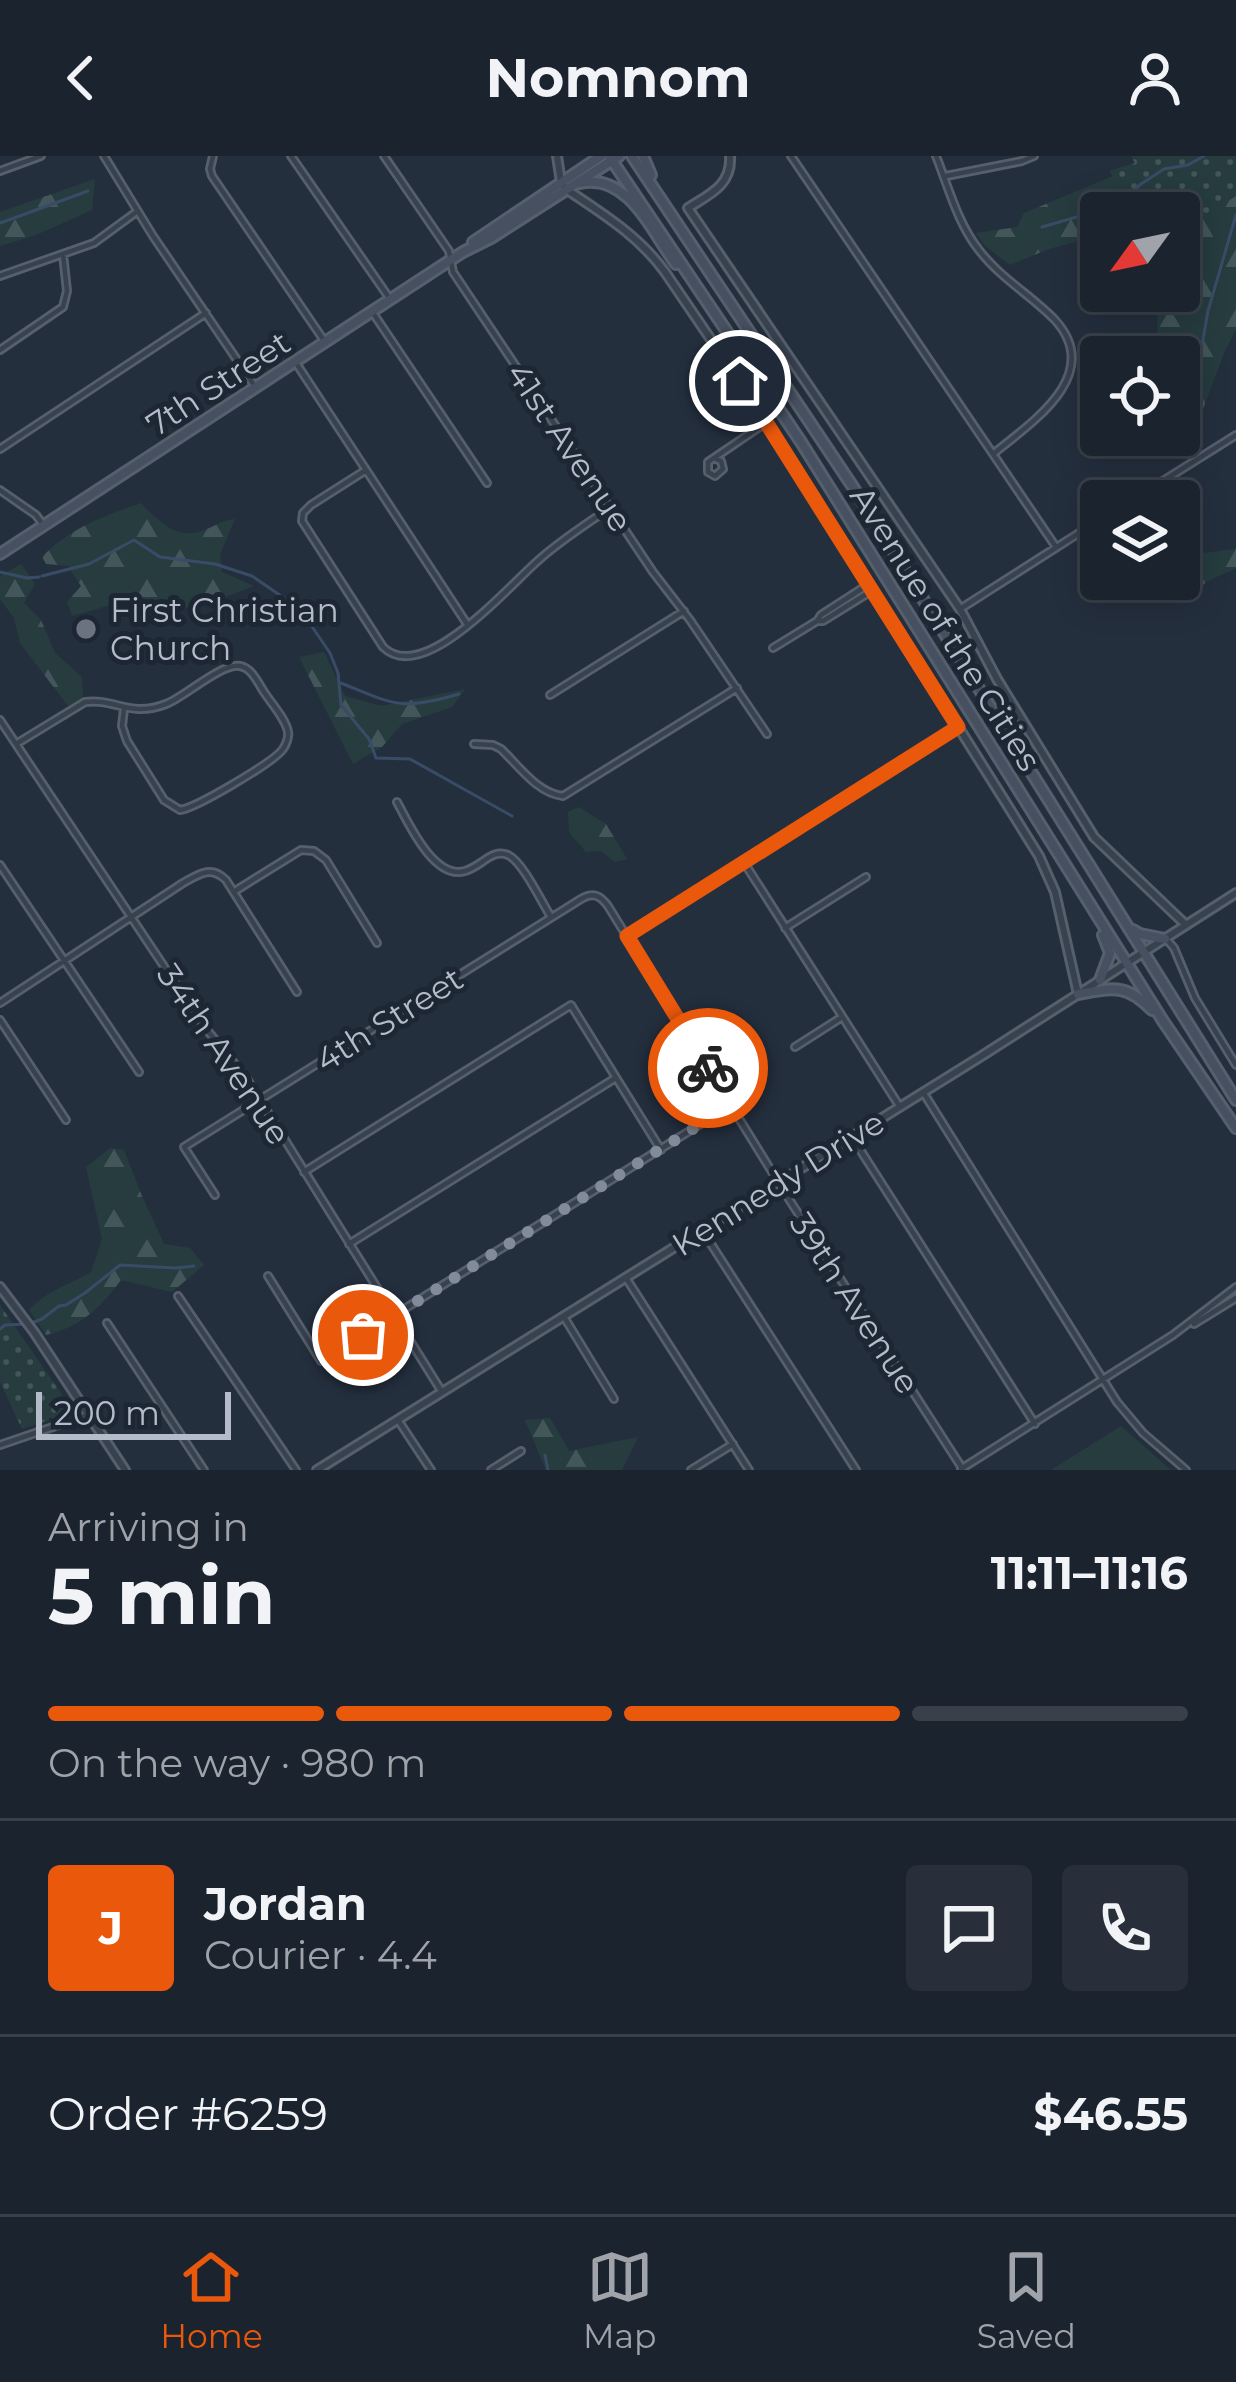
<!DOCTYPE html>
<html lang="en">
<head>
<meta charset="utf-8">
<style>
  body { margin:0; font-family:Montserrat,sans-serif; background:#282f3a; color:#f1f3f6; height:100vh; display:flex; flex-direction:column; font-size:45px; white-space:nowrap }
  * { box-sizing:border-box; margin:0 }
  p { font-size:39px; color:#a0a4aa }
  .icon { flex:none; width:66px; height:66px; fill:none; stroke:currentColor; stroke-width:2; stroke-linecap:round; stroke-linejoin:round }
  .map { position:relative; height:1314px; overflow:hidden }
  .panel { display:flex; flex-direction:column; background:#1b232e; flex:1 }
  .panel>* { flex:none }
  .needle { width:78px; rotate:237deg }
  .fabs { position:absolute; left:1080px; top:36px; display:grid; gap:24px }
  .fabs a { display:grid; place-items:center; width:120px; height:120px; border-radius:12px; background:#1b232e; box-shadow:0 6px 30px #0003,0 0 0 3px #39404a; font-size:60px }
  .scale { position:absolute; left:36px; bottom:30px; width:195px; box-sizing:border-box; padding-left:12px; border:6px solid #b4bcc9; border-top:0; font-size:33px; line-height:42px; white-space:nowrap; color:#b4bcc9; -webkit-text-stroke:9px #1d2633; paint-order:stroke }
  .pin { position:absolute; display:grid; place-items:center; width:102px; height:102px; color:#fff; margin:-51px; border:6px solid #fff; border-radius:50%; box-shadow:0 3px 12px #0007 }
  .courier { position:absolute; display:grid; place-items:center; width:120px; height:120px; margin:-60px; border:9px solid #ea580c; border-radius:50%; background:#fff; color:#222; box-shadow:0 3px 15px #0007 }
  .head em { font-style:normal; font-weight:700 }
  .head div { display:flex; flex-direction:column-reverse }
  .head { display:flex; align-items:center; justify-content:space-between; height:204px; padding:0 48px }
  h1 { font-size:78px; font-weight:700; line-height:90px }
  .bar { display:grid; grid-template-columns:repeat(4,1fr); gap:18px 12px; align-content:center; height:144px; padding:0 48px }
  .bar i { height:15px; border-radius:9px; background:#39404a }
  .bar .selected { background:#ea580c }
  .bar p { grid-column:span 4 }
  .line { display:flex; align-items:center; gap:30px; padding:0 48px; border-top:3px solid #39404a }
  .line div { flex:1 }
  .round { display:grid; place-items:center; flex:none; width:126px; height:126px; border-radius:12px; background:#282f3a }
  header { display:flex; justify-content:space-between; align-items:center; height:156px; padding:0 48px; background:#1b232e; font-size:54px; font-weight:700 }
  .tabs { display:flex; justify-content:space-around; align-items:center; height:168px; border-top:3px solid #39404a; background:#1b232e; font-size:33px; color:#a0a4aa }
  .tabs a { display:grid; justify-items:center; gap:6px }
  .tabs .selected { color:#ea580c }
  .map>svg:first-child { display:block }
</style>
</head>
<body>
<header><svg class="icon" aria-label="back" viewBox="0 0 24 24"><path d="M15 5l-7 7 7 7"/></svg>Nomnom<svg class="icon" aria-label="person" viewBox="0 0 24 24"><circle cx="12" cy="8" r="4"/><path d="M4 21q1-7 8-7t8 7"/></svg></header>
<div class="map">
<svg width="1236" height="1314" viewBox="0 0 1236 1314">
  <defs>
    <pattern id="forest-firs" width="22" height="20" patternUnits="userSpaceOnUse" patternTransform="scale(3)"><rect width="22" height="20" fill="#263c3f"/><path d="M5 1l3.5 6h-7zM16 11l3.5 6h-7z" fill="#435659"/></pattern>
    <pattern id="park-dots" width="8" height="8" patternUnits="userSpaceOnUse" patternTransform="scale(3)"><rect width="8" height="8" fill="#263c3f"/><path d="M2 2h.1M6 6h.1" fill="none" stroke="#435659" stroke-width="1.8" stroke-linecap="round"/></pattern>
  </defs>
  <rect width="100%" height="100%" fill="#242f3e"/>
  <path fill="#263c3f" d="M1121 1270 1171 1314H1051Z"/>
  <path fill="url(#forest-firs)" d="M1236 0V173L1224 197 1200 261 1166 300 1165 279H1179V201H1157V161L1166 142 1163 135H1179V57H1101V79L1049 93 1010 109 984 89 976 77 1017 71 1024 57 1118 18Z
    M95 23 92 54 36 79 0 90V56Z
    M141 347C156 363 175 383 199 376 212 372 221 364 235 363L220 398 222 416 254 430 207 448 160 456 135 435 107 450 72 460 67 446 81 430 68 410 46 408 42 401C70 372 104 360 141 347Z
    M1179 367 1195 398 1236 393V412L1206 426 1185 448 1171 424 1179 423V419L1192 411 1179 390Z
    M21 408 35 428 24 447 41 464 55 497 82 521 83 542 68 550 20 487 14 462 0 443V420Z
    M324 496 345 540 381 550 465 533 452 551 402 568 382 591 353 608 299 501Z
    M579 651 606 668 627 703 615 706 601 695 586 696 569 676 568 656Z
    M110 992 124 994 142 1040 164 1088 190 1092 204 1109 172 1136 121 1124C100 1152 81 1171 46 1179L29 1154C49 1133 67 1130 91 1116L102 1083 86 1011Z
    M550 1262 569 1295 638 1281 622 1314H546L525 1264Z"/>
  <path fill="url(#park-dots)" d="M1131 0H1236V40L1179 78V57H1137L1109 15 1135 7Z
    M0 1149 74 1256 22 1273 0 1226Z"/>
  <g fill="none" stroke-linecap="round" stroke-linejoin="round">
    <path stroke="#394c67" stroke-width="3" d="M0 67 88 35
      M1042 71 1115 50 1141 28 1164 13 1188 9 1204 0
      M1179 270 1191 251 1208 155 1236 59
      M1173 280 1174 279
      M0 416 27 422 39 421
      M42 420 89 408 134 384 160 401 215 408 252 420 300 453 330 497 338 517 341 549 369 583 376 602 410 603 512 660
      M341 527C395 549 401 555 459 538
      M0 1173 5 1169 29 1168 42 1163 59 1150 66 1149 85 1137 120 1109 176 1112 194 1110
      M545 1299 548 1314"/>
    <g stroke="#565f6c" stroke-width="10">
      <path id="minor" d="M104 0 153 80 256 232
        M213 0 210 13 212 20 325 186
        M291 0 390 143
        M384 0 449 95 453 116 653 416 690 464 767 578
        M791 0 1056 391
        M936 0C948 30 958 68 979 94 1000 122 1031 139 1055 164 1105 219 1031 267 993 298
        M0 15 41 0
        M946 20 1022 5 1034 0
        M0 120 94 87 135 57
        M373 157 487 327
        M0 194 63 151 67 135 63 98
        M296 207 467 468
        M0 293 206 157
        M716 303 721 305 723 313 715 320 708 316V306L767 266
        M366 314 311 349 303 357 302 365 383 491C424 531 510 428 541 402 563 383 586 368 610 352
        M0 334 36 359 44 370
        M1131 345 1236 279
        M869 428 821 459 817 465H823L873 434
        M960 453 1101 363
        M773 492 817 465
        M550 539 684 455
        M0 564 203 869 247 923 442 1236
        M16 588 85 546C115 542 130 562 166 548 185 541 221 507 240 510 252 512 258 527 264 536 271 547 286 563 288 576 289 581 286 589 283 593 274 606 196 652 180 654L164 644 127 585 122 570 124 553
        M474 588 493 589 501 593C519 610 537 637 563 640L737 532
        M397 646C409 668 434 724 465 715 469 714 479 708 482 706 490 700 498 695 508 699 523 706 542 747 551 761
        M745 708 900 951
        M0 709 139 916
        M235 735 301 694 314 695 326 704 377 787
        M785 772 866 721
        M627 780 956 572
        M1167 784 1174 792 1195 842 1236 909
        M0 847 183 727C199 718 211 709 226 724L297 836
        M0 864 66 964
        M795 891 842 861
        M923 936 1117 1246 1143 1277 1186 1314
        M852 981 1035 1268
        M304 1016 571 849 661 994
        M215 1039 184 991 581 743C593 736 600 739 608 750L785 1037 962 1312
        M702 1074 856 1314
        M349 1088 614 923
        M268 1120 321 1205 731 949
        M626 1122 749 1314
        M178 1140 296 1314
        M564 1161 614 1243
        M107 1167 204 1314
        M1194 1168 1236 1142
        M398 1264 431 1314
        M0 1289 88 1259
        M961 1313 1173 1179 1236 1131
        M491 1314 521 1295
        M691 1314 733 1288"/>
    </g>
    <g stroke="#565f6c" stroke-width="12">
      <path id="tertiary" d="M557 0 561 26 566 33C603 58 639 80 665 116L767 266 1006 647 1039 700 1055 736 1078 838
        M730 0C732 29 710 38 688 52L960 453 997 523 1094 681 1186 769
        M0 1131 34 1176 125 1314
        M317 1314 980 901 1236 737"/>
    </g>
    <g stroke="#565f6c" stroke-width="14">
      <path id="secondary" d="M609 0 801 286 1163 865 1236 972
        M632 0 853 331 1236 944
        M643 0 651 19
        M580 27C628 16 652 76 676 108
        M473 86 601 0
        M0 398 463 96 491 82 619 0
        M1133 774 1140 778 1165 783
        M1100 824 1110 797 1103 779
        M1078 838C1113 832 1126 827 1152 854"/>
    </g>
    <use href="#minor" stroke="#38414e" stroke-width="4.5"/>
    <use href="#tertiary" stroke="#38414e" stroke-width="6"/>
    <use href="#secondary" stroke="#465061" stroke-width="8"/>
  </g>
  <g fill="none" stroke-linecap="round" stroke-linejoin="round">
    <path stroke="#828b98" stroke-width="12" stroke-dasharray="0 21.6" d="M363 1179 731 949 708 912"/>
    <path stroke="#ea580c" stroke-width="15" d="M708 912 627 780 958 571 740 225"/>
  </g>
  <circle fill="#6b7280" stroke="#1d2633" stroke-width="4.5" cx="86" cy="473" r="12"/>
  <g text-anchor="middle" stroke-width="10" stroke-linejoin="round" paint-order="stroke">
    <g font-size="33" fill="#b4bcc9" stroke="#1d2633">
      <text transform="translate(218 227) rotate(-33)" y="12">7th Street</text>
      <text transform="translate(570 291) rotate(56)" y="12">41st Avenue</text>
      <text transform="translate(946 472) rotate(58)" y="12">Avenue of the Cities</text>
      <text transform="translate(389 863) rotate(-32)" y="12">4th Street</text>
      <text transform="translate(224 898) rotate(56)" y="12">34th Avenue</text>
      <text transform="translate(778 1027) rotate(-32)" y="12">Kennedy Drive</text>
      <text transform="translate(855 1147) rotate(57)" y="12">39th Avenue</text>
    </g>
    <g font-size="33" fill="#b4bcc9" stroke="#1d2633" text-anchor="start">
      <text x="110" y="466">First Christian<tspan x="110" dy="38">Church</tspan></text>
    </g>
  </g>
</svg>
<div class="fabs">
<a><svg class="needle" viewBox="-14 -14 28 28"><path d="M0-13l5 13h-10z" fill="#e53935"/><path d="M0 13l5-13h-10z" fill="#a0a4aa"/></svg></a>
<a><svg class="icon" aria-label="locate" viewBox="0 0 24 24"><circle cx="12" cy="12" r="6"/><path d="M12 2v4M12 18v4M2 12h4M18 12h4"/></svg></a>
<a><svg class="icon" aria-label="layers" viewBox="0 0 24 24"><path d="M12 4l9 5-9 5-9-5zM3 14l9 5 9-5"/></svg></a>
</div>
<div class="scale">200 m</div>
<div class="pin" style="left:363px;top:1179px;background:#ea580c"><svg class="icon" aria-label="bag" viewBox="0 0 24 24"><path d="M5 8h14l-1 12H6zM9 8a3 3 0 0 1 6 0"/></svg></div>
<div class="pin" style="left:740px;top:225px;background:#1f2937"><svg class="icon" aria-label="home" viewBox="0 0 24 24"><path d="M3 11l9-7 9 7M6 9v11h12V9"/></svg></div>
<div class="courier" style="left:708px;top:912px"><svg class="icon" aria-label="bike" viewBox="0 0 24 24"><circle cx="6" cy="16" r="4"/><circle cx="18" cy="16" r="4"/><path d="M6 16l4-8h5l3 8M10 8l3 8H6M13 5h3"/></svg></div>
</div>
<section class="panel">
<div class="head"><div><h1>5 min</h1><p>Arriving in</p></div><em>11:11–11:16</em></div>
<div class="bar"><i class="selected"></i><i class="selected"></i><i class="selected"></i><i></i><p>On the way · 980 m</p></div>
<div class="line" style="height:216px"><b class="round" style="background:#ea580c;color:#fff">J</b><div><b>Jordan</b><p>Courier · 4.4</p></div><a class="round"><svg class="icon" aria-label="chat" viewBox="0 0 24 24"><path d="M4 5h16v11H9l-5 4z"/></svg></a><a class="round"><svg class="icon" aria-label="phone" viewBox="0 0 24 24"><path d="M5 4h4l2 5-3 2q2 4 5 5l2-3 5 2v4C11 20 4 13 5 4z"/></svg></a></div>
<div class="line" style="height:156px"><div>Order #6259</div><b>$46.55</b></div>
</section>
<nav class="tabs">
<a class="selected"><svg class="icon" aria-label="home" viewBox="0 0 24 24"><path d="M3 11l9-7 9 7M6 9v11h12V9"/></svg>Home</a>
<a><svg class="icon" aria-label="map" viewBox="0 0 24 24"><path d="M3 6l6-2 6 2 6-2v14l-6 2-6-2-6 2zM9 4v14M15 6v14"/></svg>Map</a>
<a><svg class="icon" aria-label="saved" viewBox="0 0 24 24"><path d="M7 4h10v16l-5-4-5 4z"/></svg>Saved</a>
</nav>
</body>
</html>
